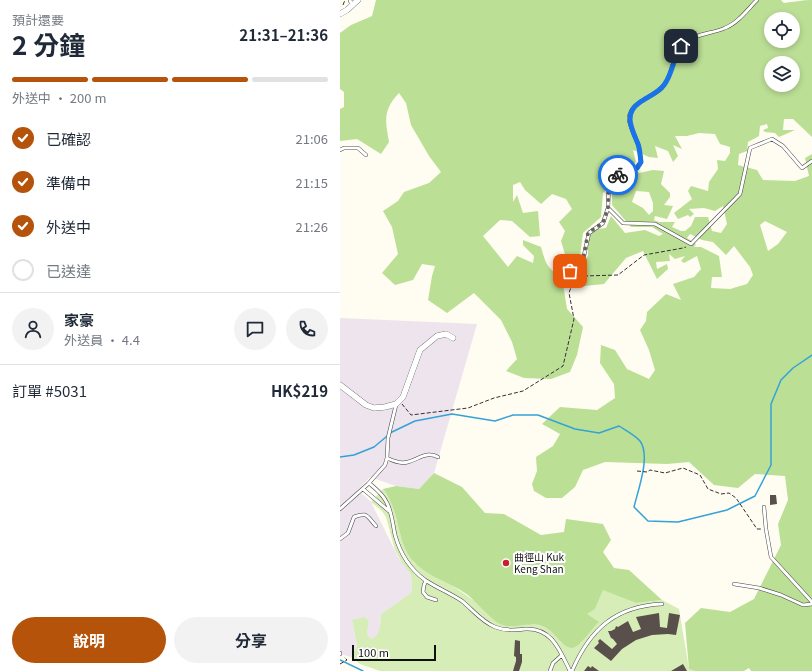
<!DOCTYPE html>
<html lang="zh-TW">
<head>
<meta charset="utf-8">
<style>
  body { margin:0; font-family:Georgia,"Noto Sans TC",serif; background:#f2f2f3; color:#1f2937; height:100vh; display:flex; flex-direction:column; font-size:15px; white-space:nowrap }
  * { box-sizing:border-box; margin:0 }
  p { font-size:13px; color:#747a83 }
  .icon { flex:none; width:22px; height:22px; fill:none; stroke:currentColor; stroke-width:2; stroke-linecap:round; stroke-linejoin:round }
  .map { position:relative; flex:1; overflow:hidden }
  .panel { display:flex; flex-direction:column; background:#fff; width:340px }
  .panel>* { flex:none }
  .fabs { position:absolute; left:424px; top:12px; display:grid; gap:8px }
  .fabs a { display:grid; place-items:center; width:36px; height:36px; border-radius:50%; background:#fff; box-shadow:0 2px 6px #0003; font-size:20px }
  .scale { position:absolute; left:12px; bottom:10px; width:84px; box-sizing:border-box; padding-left:4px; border:2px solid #101010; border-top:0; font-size:11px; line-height:14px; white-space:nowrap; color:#101010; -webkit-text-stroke:3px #fff; paint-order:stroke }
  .pin { position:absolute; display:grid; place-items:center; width:34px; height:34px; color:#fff; margin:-17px; border-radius:8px; box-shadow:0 2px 6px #0006 }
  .courier { position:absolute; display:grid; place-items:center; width:40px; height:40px; margin:-20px; border:3px solid #1a73e8; border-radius:50%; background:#fff; color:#222; box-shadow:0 1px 5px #0007 }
  .summary em { font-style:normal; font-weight:700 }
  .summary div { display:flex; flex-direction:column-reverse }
  .summary { display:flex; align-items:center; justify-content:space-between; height:68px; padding:0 12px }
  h1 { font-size:26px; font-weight:700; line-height:30px }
  .bar { display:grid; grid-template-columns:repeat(4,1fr); gap:6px 4px; align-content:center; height:48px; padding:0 12px }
  .bar i { height:5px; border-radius:3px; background:#e0e1e3 }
  .bar .active { background:#b45309 }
  .bar p { grid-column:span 4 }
  .line { display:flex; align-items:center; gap:10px; padding:0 12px; border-top:1px solid #e0e1e3 }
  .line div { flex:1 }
  .round { display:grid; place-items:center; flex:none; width:42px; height:42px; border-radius:21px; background:#f2f2f3 }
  ol { padding:0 12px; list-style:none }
  li { display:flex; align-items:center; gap:12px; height:44px }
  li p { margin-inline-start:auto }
  li .icon { padding:4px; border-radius:50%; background:#b45309; color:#fff; stroke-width:4 }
  li:last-child { color:#747a83 }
  li i { width:22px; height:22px; border:2px solid #e0e1e3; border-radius:50% }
  .button { display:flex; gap:8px; margin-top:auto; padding:8px 12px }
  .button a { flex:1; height:46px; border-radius:24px; background:#b45309; color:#fff; font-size:16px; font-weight:700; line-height:46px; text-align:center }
  .button a+a { background:#f2f2f3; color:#1f2937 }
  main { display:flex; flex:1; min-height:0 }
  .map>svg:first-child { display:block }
</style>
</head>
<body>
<main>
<section class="panel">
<div class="summary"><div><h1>2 分鐘</h1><p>預計還要</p></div><em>21:31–21:36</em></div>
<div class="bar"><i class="active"></i><i class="active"></i><i class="active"></i><i></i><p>外送中 · 200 m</p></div>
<ol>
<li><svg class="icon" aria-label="check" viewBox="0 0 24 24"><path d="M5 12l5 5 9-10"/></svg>已確認<p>21:06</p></li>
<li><svg class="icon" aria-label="check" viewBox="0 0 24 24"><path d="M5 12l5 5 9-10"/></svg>準備中<p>21:15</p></li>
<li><svg class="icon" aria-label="check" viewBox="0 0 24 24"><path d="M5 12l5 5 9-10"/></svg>外送中<p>21:26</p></li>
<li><i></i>已送達</li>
</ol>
<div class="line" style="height:72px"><a class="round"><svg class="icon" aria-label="person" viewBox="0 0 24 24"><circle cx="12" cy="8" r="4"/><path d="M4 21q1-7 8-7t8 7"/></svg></a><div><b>家豪</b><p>外送員 · 4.4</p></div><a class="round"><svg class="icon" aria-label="chat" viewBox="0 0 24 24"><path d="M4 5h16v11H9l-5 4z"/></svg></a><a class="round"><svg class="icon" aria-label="phone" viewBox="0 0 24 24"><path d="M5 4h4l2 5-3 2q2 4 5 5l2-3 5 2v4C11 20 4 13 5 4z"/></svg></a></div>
<div class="line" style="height:52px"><div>訂單 #5031</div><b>HK$219</b></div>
<div class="button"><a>說明</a><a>分享</a></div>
</section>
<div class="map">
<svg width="472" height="671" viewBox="0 0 472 671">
  <rect width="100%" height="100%" fill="#fffcf2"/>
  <path fill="#ede4ee" d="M0 318 137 324 94 473 79 489 56 486 30 477 18 490 31 502 58 557 71 575 72 592 41 614 39 634 35 638 31 639 27 634 29 621 12 620 17 646 11 657 0 654Z"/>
  <path fill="#d7edb8" d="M43 489 52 502 61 537 74 563 88 572 116 588 169 625 190 624 203 626 214 633 222 643H241L252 628 258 623 246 614 255 609 263 589 296 603 322 600 339 609 349 669 355 671H40L20 664 11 657 17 646 12 620 25 617 29 621 27 634 31 639C41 636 40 623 41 614L72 592 71 575 62 563 55 550 46 517 42 511 31 502Z"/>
  <path fill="#bcdf96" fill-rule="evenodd" d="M36 0H441L444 3C454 2 462 0 472 0V137L453 119H444L443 130H455L439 137 435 133 425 132 423 130 428 128 427 124 420 126 419 136 408 142 407 151 399 154 398 165 417 170 423 180 455 181 469 176 465 158 472 154V671H411L409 668 404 671H355L349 669 345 623 361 608 390 612 414 599 441 545 438 524 448 500 445 476 415 474 398 488 374 485 349 462 327 464 265 462 243 470 235 487 222 498H206L194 491 192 484 197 471 196 457 213 446 220 434 202 424 220 407 257 410 275 398 274 384 260 363 261 345 275 350 287 369 309 379 315 370 309 350 300 330 306 321 307 312 326 294 341 300 333 284 354 277 361 269 357 256 344 263 341 261 345 256 335 259 329 254 330 261 316 262 317 269 327 264 328 269 317 279 303 251 286 258 264 284 244 286 236 285 235 274 248 256V230L266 228 271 216 285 233 305 230 319 236 323 234 312 227H291L272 205V191L286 182 287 170 263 193 261 217 243 233 240 256 225 276 223 272C228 258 225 255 221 241L225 231 219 222 232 209 226 199 212 194 201 204 185 190 180 182 173 185V202L177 195 183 213 198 211 200 236 190 237 172 221 160 220 143 236 168 267 177 256 193 263 194 256 183 245V240L201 247C206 265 207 267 222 278L227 309 243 327 237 355 230 372 211 379 184 378 166 371 177 359 172 342 161 320 134 293 107 313 88 300 92 276 95 266 82 264 73 280 55 285 42 273 58 254 52 227 43 211 58 201 64 192 89 183 101 172 89 156 71 125 66 103 59 93C43 110 45 120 49 142L41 154 17 139 0 141V109L4 107V92L0 89V33L11 25 32 16ZM431 19H453V41H431ZM431 63H453V85H431ZM359 133 375 134 380 144 390 147V153L385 161 377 160 378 169 369 182 368 191 351 186 348 191 352 199 334 213 338 219 348 215 350 217 354 214 349 209 364 208 375 211 383 206 387 224 381 233 372 231 368 217H355L351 226 345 231H341L332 227 335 222H319L314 220 315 216 327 219 333 206 324 205 330 197V193L321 184 324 171 313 170 299 173 290 166 296 162 293 150 309 157 318 158 315 146 328 151 333 162 338 156 333 145 342 149 335 136H347ZM296 191 309 192 313 203V211L309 215 303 208 292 202ZM425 221 447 232 438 244 428 251 420 225ZM350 234 362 240 373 242 386 255 394 246 410 267 413 275 407 284 390 289 371 288 372 277H382L379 256 361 247H354L356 244 347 238Z
    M94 473 122 487 145 513 164 514 201 535 224 532 226 519 263 524 271 540 263 552 274 568 289 570 322 600 296 603 263 590 255 609 247 614 259 622C251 629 242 645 233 648 221 648 216 631 202 626 188 621 173 630 160 624 152 620 136 602 128 595 109 581 80 575 68 554 56 533 59 509 43 489L56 486 79 489Z"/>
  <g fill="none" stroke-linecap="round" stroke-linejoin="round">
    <path stroke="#34a2d7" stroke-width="1.5" d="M0 457 14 455 34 447 52 432 75 421 112 414 155 421 173 415H198L235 429 259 433 279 426C285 430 295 435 300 441 311 456 298 490 294 507L308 521 338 522 387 510 415 496 431 465V404L441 380 453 368 472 355
      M0 660 23 671"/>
  </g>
  <path fill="#594f4b" d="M430 495H436L437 504 430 505Z
    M319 613 320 627 327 628 329 613 340 615 336 635 328 634 312 635 296 640 282 649 271 661 254 648 259 643 258 641 260 639 272 649 277 644 273 639 271 638 268 631H271L275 629 276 626 278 627 288 621 293 632 301 629 296 617Z
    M175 640 180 641V654H182V662L179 671H173L176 661V657L174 656Z
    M343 664 347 671H331Z
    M248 666 251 668 252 666 259 671H244Z"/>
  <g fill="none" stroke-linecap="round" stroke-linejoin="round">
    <g stroke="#434343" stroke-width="4">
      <path id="lane" d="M10 0 12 6
        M417 0C408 9 398 23 385 28 372 34 357 33 345 42 331 53 334 75 322 88 312 98 291 101 289 118 289 126 295 136 298 144 300 150 300 156 301 162L297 168 269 179 268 208 283 223 315 224 351 244 400 194 410 148 432 139 443 146 462 168 472 161
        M0 150 4 148H18L26 155
        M230 271 243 260 249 233 263 223 268 208
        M47 458C53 461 61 464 68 462 79 459 86 451 98 457
        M29 483C36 489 43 494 47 503 52 513 53 525 55 535 60 553 70 569 85 580 97 588 110 593 122 601 133 610 142 622 155 627 165 631 175 630 185 629 212 627 220 651 230 671
        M23 489 49 511
        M424 507 426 529 431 557 472 602
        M0 509 28 484 45 465 47 458 48 438 56 405
        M0 539 8 533 14 517C28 512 26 515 36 526
        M86 581 84 585 83 592 87 597 96 600
        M394 584 419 588 441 595 463 605 472 604
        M0 653V654
        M210 671 213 663 222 655
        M232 671C250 629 276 606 322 604"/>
    </g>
    <g stroke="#434343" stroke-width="6">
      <path id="street" d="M0 14 7 10 18 0
        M0 385 26 405 34 408 45 407 56 404 63 397 80 350 97 336 106 334 113 338"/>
    </g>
    <path stroke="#323232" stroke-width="1" stroke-dasharray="4 2" stroke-linecap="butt" d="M3 5 5 0
      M62 404 71 415 128 408 154 398 183 391 223 366 234 319 229 293 233 281 244 276 278 275 304 255 343 248 346 247
      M297 471 307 472 310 470 325 473 343 468 360 475 368 489 381 494 389 493 396 498 417 529H421
      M0 664 7 660 4 657"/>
    <use href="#lane" stroke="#fff" stroke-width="3"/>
    <use href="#street" stroke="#fff" stroke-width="5.5"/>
  </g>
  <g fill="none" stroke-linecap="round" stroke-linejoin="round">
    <path stroke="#64635f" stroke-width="4" stroke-dasharray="0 7.2" d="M230 271 243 260 248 233 263 223 268 208 269 179 278 175"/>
    <path stroke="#1a73e8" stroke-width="5" d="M278 175 297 168 301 162C300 156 300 149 298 144 292 129 283 114 299 103 307 97 318 93 324 85 333 73 333 58 341 46"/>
  </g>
  <circle fill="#cb1c31" stroke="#fff" stroke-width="1.5" cx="166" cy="563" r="4"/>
  <g text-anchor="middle" stroke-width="4" stroke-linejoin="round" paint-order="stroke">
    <g font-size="10" fill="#101010" stroke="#fff" text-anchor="start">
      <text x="174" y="561">曲徑山 Kuk<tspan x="174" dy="12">Keng Shan</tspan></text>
    </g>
  </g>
</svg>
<div class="fabs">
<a><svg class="icon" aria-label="locate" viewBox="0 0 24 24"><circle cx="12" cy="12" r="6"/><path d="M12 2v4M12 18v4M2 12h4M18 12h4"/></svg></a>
<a><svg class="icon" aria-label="layers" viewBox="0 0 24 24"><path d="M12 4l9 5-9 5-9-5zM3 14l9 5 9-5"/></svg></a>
</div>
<div class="scale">100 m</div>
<div class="pin" style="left:230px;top:271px;background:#ea580c"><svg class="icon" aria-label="bag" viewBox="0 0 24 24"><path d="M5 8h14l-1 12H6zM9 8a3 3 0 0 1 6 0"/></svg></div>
<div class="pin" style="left:341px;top:46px;background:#1f2937"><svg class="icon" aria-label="home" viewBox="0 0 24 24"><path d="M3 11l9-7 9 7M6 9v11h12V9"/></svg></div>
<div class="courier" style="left:278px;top:175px"><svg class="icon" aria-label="bike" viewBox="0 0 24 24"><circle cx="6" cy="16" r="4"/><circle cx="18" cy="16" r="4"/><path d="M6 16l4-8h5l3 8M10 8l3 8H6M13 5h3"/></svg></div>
</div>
</main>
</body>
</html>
